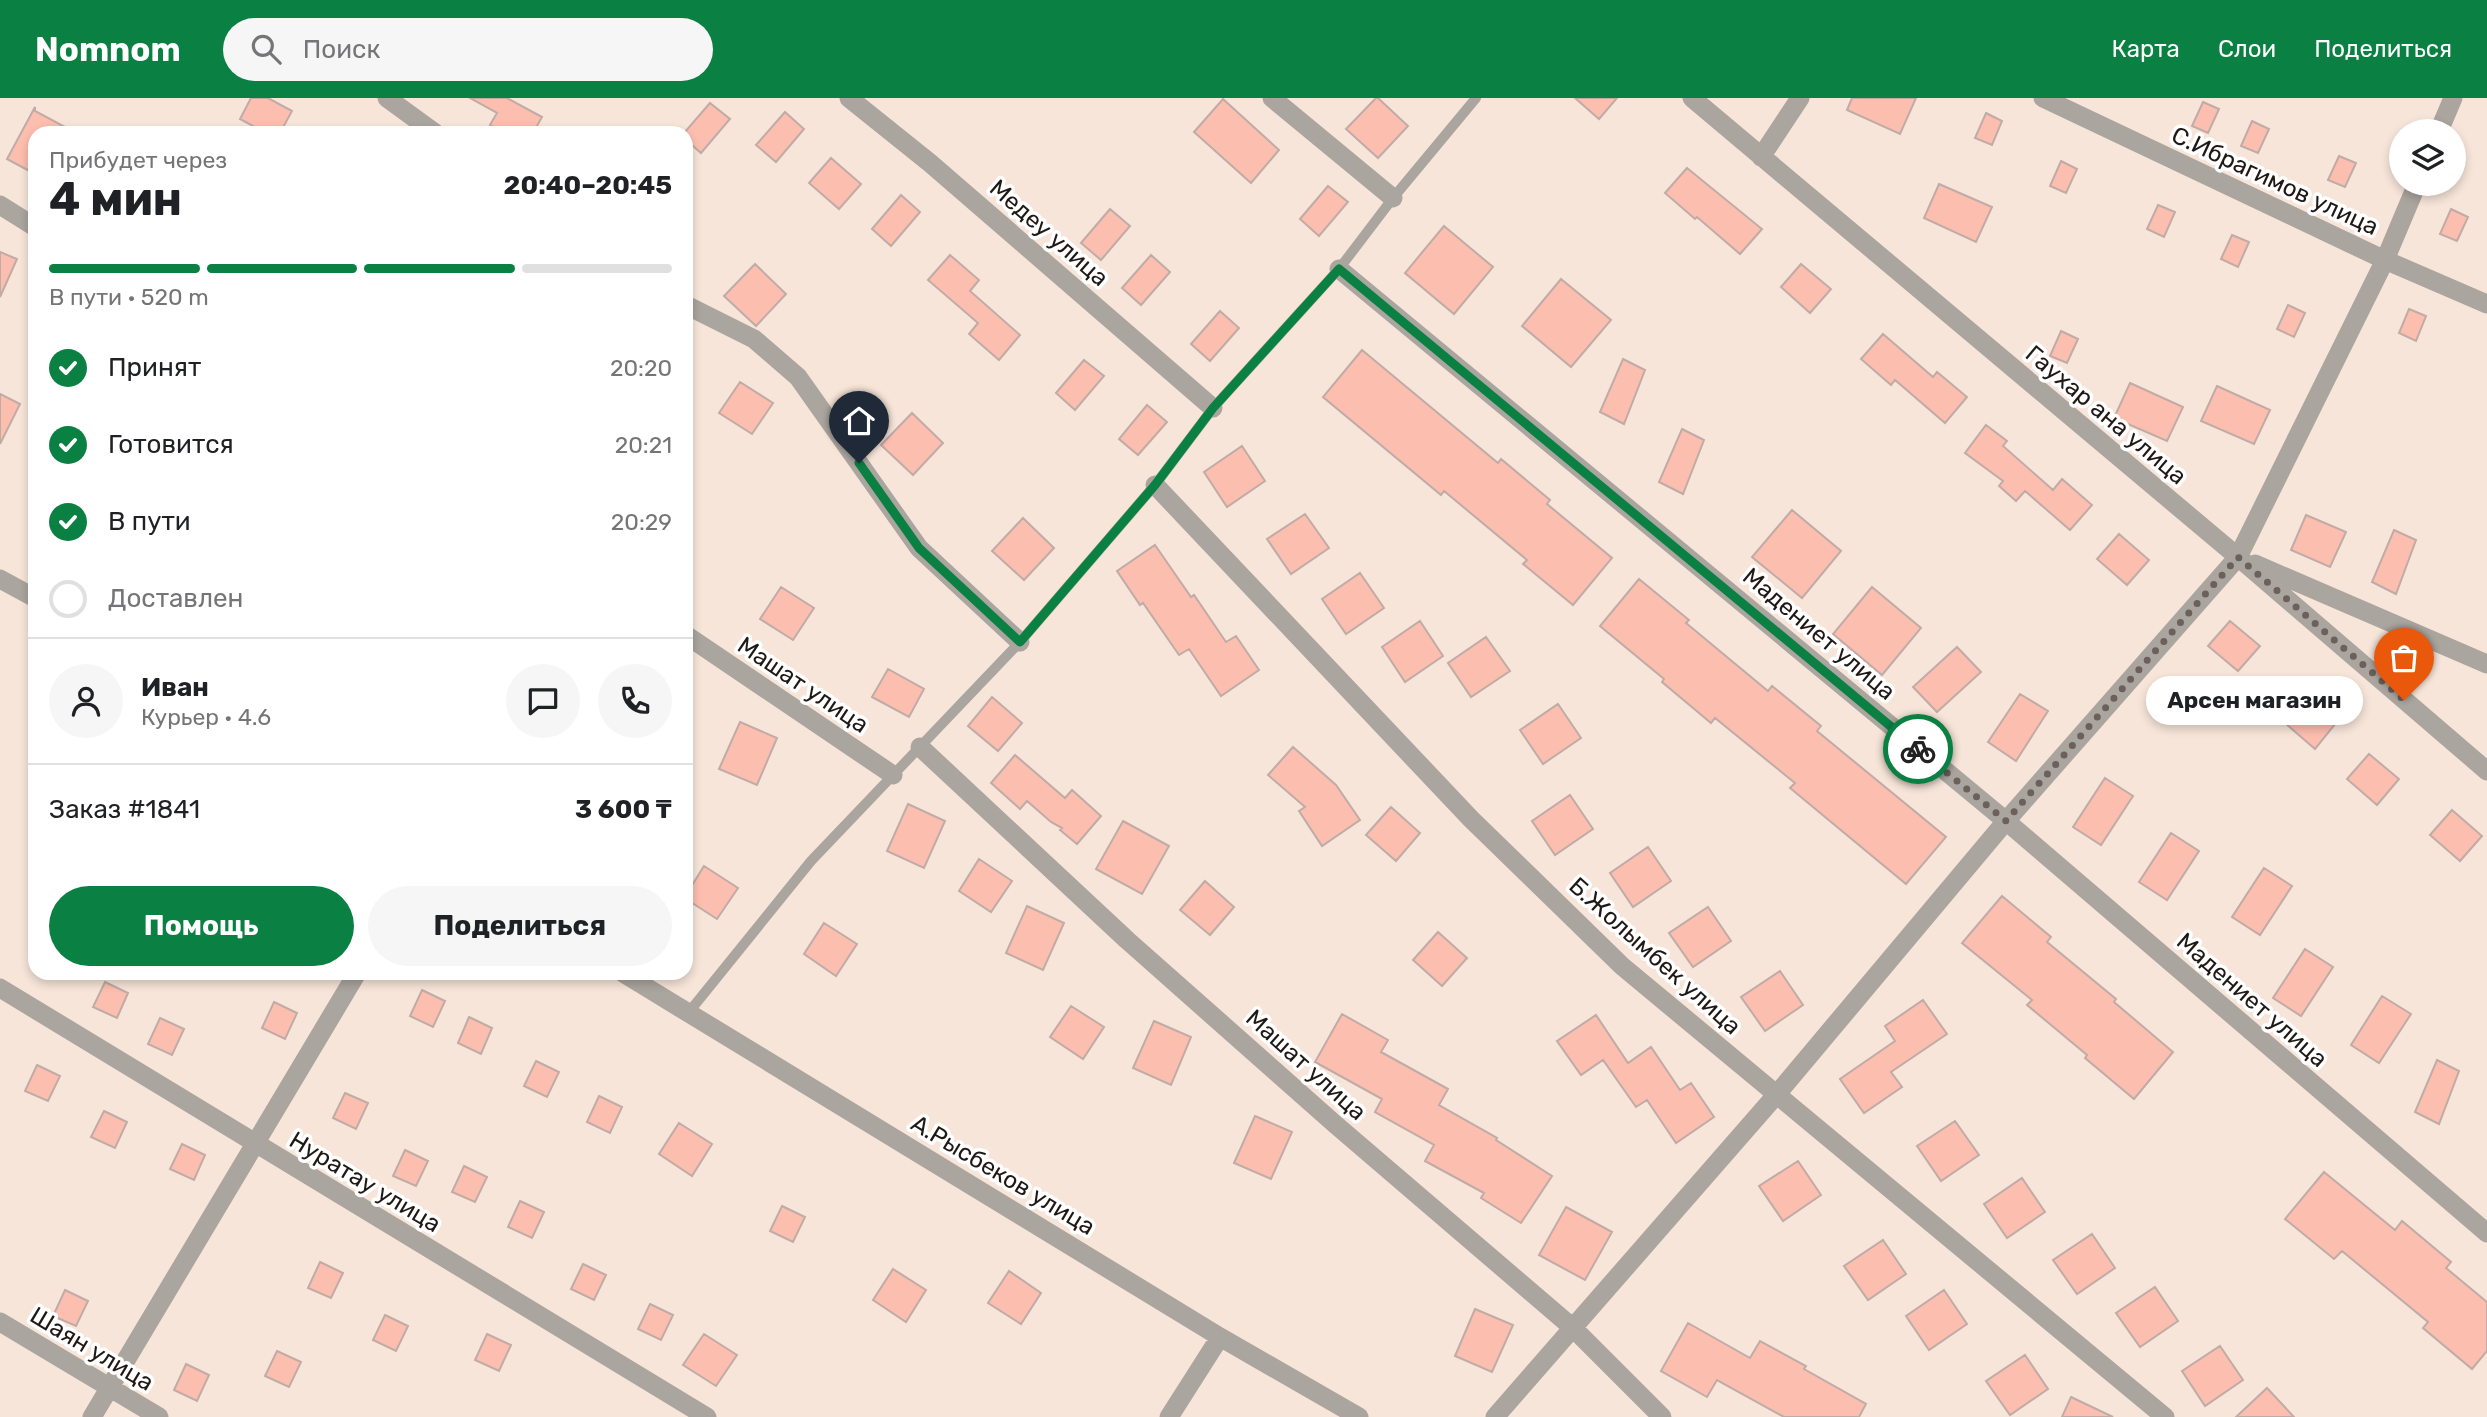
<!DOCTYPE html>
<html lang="ru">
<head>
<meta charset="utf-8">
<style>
  body { margin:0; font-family:Rubik,sans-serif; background:#f6f6f6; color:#202124; height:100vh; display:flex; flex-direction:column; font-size:26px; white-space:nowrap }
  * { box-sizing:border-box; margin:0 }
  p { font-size:23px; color:#757577 }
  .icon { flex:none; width:38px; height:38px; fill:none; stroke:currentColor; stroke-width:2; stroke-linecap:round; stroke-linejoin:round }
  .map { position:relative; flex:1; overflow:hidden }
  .details { position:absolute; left:28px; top:28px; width:665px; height:854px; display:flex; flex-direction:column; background:#fff; border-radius:21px; box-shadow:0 4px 10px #0003 }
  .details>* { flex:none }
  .fabs { position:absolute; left:2389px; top:21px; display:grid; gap:14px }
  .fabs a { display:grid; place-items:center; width:77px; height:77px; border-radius:50%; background:#fff; box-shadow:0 4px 10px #0003; font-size:35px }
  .pin { position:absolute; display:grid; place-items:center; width:60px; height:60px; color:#fff; margin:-72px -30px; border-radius:50% 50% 50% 0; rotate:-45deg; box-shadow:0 0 7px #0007 }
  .pin .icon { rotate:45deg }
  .courier { position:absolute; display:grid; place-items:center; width:70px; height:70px; margin:-35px; border:5px solid #0b8043; border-radius:50%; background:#fff; color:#222; box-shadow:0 2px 9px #0007 }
  .bubble { position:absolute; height:49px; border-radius:24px; background:#fff; box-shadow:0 4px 10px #0003; font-size:23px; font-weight:700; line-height:49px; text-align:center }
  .head em { font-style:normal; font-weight:700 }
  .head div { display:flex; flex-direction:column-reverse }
  .head { display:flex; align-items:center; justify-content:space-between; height:119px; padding:0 21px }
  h1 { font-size:46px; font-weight:700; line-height:52px }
  .bar { display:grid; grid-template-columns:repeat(4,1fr); gap:10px 7px; align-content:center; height:84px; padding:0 21px }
  .bar i { height:9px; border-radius:5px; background:#e0e0e0 }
  .bar .on { background:#0b8043 }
  .bar p { grid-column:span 4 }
  .line { display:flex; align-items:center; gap:18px; padding:0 21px; border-top:2px solid #e0e0e0 }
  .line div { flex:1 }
  .round { display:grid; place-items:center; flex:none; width:74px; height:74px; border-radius:37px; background:#f6f6f6 }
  ol { padding:0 21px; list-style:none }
  li { display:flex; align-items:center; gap:21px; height:77px }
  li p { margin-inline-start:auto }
  li .icon { padding:7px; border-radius:50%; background:#0b8043; color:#fff; stroke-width:4 }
  li:last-child { color:#757577 }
  li i { width:38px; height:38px; border:4px solid #e0e0e0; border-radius:50% }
  .primary-button { display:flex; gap:14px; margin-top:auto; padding:14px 21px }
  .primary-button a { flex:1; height:80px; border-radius:42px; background:#0b8043; color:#fff; font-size:28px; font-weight:700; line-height:80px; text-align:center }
  .primary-button a+a { background:#f6f6f6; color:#202124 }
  header { display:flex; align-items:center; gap:42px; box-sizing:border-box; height:98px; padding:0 35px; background:#0b8043; color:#fff }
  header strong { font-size:33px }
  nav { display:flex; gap:38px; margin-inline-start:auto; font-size:24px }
  .search { width:490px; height:63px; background:#f6f6f6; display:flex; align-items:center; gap:18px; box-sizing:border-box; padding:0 24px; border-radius:38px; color:#757577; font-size:26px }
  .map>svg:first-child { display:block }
</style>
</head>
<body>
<header>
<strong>Nomnom</strong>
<div class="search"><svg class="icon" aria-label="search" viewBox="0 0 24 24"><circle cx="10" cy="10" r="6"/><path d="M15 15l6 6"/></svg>Поиск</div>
<nav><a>Карта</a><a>Слои</a><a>Поделиться</a></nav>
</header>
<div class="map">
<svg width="2487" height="1319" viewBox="0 0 2487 1319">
  <rect width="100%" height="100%" fill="#f7e5d9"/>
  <path fill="#fcbeaf" stroke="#c0aba6" stroke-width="2" d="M251 0H268L292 13 280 35H266L240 21Z
    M470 0H507L542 19 533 35H504L490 27 497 15Z
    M1376 0H1378L1408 28 1378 60 1346 31Z
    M1575 0H1617L1599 21Z
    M1852 0H1916L1900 36 1847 12Z
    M1223 1 1279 52 1251 85 1194 34Z
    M2203 4 2219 11 2208 35 2192 28Z
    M710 5 730 21 701 55 686 42 684 35Z
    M35 9V13L76 35H35V76L7 61Z
    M785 14 804 31 776 64 756 47Z
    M1986 15 2002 23 1992 47 1975 40Z
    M2252 23 2269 31 2258 55 2241 48Z
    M2339 58 2356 65 2345 89 2328 82Z
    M831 60 861 86 839 111 809 85Z
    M2061 63 2077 71 2066 95 2050 88Z
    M1687 70 1762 131 1740 156 1697 119 1695 121 1665 95Z
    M1939 86 1992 109 1976 144 1924 120Z
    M1328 88 1348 104 1319 138 1300 121Z
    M901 97 920 114 891 148 872 131Z
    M2158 107 2175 114 2164 139 2147 131Z
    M1110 111 1130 128 1101 162 1081 145Z
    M2451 111 2468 119 2457 143 2440 136Z
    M1444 128 1493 169 1454 216 1405 175Z
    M2232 137 2249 144 2238 169 2221 161Z
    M0 154 17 161 0 199Z
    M950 157 979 182 970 193 1020 237 999 262 969 236 978 225 928 182Z
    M1151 157 1170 174 1141 207 1122 190Z
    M755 166 786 196 756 228 724 198Z
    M1801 166 1831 191 1810 215 1781 189Z
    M1561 181 1611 222 1571 269 1522 228Z
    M2288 207 2305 215 2294 239 2277 231Z
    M2409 211 2426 218 2416 243 2399 235Z
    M1220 213 1239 230 1210 263 1191 246Z
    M2061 233 2078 241 2067 265 2050 258Z
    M1883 236 1933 279 1937 274 1967 299 1945 325 1895 282 1891 287 1861 261Z
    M1362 252 1498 365 1501 361 1550 402 1547 406 1612 460 1573 507 1523 466 1527 462 1444 393 1441 397 1323 299Z
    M1623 261 1645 272 1624 326 1600 314Z
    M1084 262 1104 278 1075 312 1056 295Z
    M740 284 773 305 752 336 719 315Z
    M2130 285 2183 309 2167 343 2114 320Z
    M2217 288 2270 312 2254 346 2201 323Z
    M0 296 20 306 0 346Z
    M1147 307 1167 324 1138 357 1119 341Z
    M912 315 943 345 913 377 881 347Z
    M1986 327 2007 343 2003 348 2053 392 2062 381 2092 407 2070 432 2025 393 2016 403 1999 388 2003 383 1965 355Z
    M1682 331 1704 342 1683 396 1659 384Z
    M1242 348 1265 383 1227 409 1204 374Z
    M1792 412 1841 453 1802 500 1752 459Z
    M1305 416 1329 450 1291 476 1267 441Z
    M2306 417 2346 434 2330 469 2291 452Z
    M1023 420 1054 450 1024 482 992 453Z
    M2394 432 2416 442 2396 496 2372 484Z
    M2119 436 2149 462 2127 487 2097 461Z
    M1155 447 1191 499 1194 497 1226 544 1236 538 1259 572 1221 598 1189 551 1179 557 1143 505 1140 507 1117 473Z
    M1360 475 1384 510 1346 536 1322 501Z
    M1639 481 1689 522 1686 525 1768 593 1772 588 1821 628 1817 633 1946 739 1906 786 1790 690 1795 685 1715 620 1711 625 1662 584 1664 581 1600 528Z
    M781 489 814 510 793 542 760 521Z
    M1872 489 1921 530 1882 577 1833 536Z
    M1420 523 1443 558 1405 584 1382 549Z
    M2230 523 2260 548 2238 573 2208 548Z
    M1486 539 1510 573 1471 599 1448 565Z
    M1957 549 1981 574 1937 614 1913 589Z
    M888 571 924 591 909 619 872 599Z
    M2020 596 2048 613 2016 663 1988 644Z
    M992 599 1022 625 998 653 968 628Z
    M2307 600 2336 625 2315 651 2285 625Z
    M1558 606 1581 640 1543 666 1520 632Z
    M740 624 777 640 757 687 719 671Z
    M1293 649 1336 687 1360 722 1322 748 1299 713 1305 709 1268 677Z
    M2369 656 2399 681 2377 707 2347 681Z
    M1015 657 1065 700 1072 692 1101 718 1077 746 1060 732 1062 730 1051 724 1027 703 1020 711 991 685Z
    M2105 680 2133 698 2101 747 2073 729Z
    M1570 697 1593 731 1555 757 1532 723Z
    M908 706 945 723 924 770 887 753Z
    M1391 709 1420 735 1396 763 1366 737Z
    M2452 712 2482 738 2460 763 2430 737Z
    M1123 723 1169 748 1142 796 1096 771Z
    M2171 735 2199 753 2167 802 2139 784Z
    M1648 749 1671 783 1633 809 1610 775Z
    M979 761 1012 783 991 814 959 793Z
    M704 768 738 790 717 821 686 801V797Z
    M2264 770 2292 788 2260 837 2232 819Z
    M1205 783 1234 809 1210 837 1180 812Z
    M2002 798 2051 839 2047 844 2116 901 2114 904 2173 954 2134 1001 2085 960 2087 957 2027 907 2032 902 1962 845Z
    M1027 808 1064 825 1043 872 1006 855Z
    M1708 809 1731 843 1693 869 1669 835Z
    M824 825 857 846 836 878 804 856Z
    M1438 834 1467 860 1442 888 1413 862Z
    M2305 851 2333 869 2301 918 2273 900Z
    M1780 873 1803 907 1765 933 1741 899Z
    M105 884 128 895 117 920 93 909Z
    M422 892 445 903 433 929 410 918Z
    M2382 898 2411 916 2379 965 2351 947Z
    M1923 902 1947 936 1891 974 1902 989 1864 1015 1840 981 1895 943 1885 928Z
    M274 904 297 915 285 941 262 930Z
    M1071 908 1104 929 1083 961 1050 939Z
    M1342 916 1388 942 1381 954 1448 991 1439 1007 1497 1040 1496 1042 1552 1078 1521 1125 1481 1100 1484 1095 1425 1063 1434 1047 1375 1014 1382 1001 1315 964Z
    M1596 917 1628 965 1651 949 1680 992 1691 985 1714 1019 1676 1045 1647 1002 1636 1009 1603 962 1581 977 1557 943Z
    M469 919 492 930 481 956 458 945Z
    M160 920 184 931 172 957 148 946Z
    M1154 923 1191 939 1171 987 1133 970Z
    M2437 962 2459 973 2439 1026 2415 1014Z
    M536 963 559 974 547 999 524 988Z
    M37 967 60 978 48 1003 25 993Z
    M345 995 368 1005 356 1031 333 1020Z
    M599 998 622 1009 610 1035 587 1024Z
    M104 1013 127 1024 115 1050 91 1039Z
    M1255 1018 1292 1034 1271 1081 1234 1065Z
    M1955 1023 1979 1057 1941 1083 1917 1048Z
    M679 1025 712 1046 692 1078 659 1056Z
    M182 1046 205 1057 194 1082 170 1071Z
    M405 1052 428 1063 416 1088 393 1078Z
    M1798 1063 1821 1097 1783 1123 1759 1088Z
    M464 1068 487 1079 475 1104 452 1094Z
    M2324 1074 2395 1132 2402 1123 2451 1164 2446 1170 2487 1204V1253L2472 1271 2423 1230 2428 1224 2342 1153 2334 1161 2285 1121Z
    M2022 1080 2045 1114 2007 1140 1984 1106Z
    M520 1103 544 1114 532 1140 508 1129Z
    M782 1108 805 1119 793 1144 770 1133Z
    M1566 1109 1612 1134 1585 1182 1539 1157Z
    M2092 1136 2115 1170 2077 1196 2053 1162Z
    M1883 1142 1906 1176 1868 1202 1844 1168Z
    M320 1164 343 1175 331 1200 308 1190Z
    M583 1166 606 1177 594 1202 571 1191Z
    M893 1171 926 1192 906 1224 873 1202Z
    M1009 1173 1041 1195 1021 1226 988 1205Z
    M2155 1189 2178 1223 2140 1249 2116 1215Z
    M65 1192 88 1203 76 1228 53 1218Z
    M1944 1192 1967 1226 1929 1252 1906 1218Z
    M650 1206 673 1217 661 1242 638 1231Z
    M1475 1211 1513 1227 1492 1274 1455 1258Z
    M385 1217 408 1228 396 1253 373 1242Z
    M1688 1225 1750 1260 1760 1243 1806 1268 1804 1271 1866 1306 1859 1319H1784L1717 1282 1707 1299 1661 1273Z
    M487 1236 511 1247 499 1273 475 1262Z
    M704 1236 737 1257 716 1288 683 1267Z
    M2220 1248 2243 1282 2205 1308 2182 1273Z
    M277 1253 301 1264 289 1289 265 1278Z
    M2025 1257 2048 1291 2010 1317 1986 1283Z
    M186 1266 209 1277 197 1303 174 1292Z
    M2267 1290 2294 1319H2236Z
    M2071 1299 2113 1319H2062Z"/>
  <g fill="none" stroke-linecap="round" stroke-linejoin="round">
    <path stroke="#aaa59e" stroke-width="10" d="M689 914 811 763 1020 544 1155 387 1213 310 1339 171 1393 100 1476 0"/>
    <path stroke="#aaa59e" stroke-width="19" d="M387 0 435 35
      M849 0 930 65 1213 310
      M1272 0 1393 100
      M1692 0 2238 459 2487 673
      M2043 0 2385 162 2487 206
      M2439 33 2453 0
      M1761 59 1800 0
      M0 107 35 129
      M1339 171 2006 723 2487 1135
      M686 207 754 241 798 279 919 450 1020 544
      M1155 387 1471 721 1622 868 2165 1319
      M2255 466 2487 566
      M0 481 35 500
      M686 537 893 677
      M920 649 1127 842 1336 1027 1573 1230 1662 1319
      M623 875 1220 1239 1359 1319
      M0 890 707 1319
      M0 1224 159 1319
      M92 1319 357 875
      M1169 1319 1220 1239
      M1495 1319 1777 996 2006 723 2238 459 2385 162 2417 86"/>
  </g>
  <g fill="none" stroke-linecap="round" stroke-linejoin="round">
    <path stroke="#6b605a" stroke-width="7" stroke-dasharray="0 12.6" d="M1918 651 2006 723 2238 459 2404 602"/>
    <path stroke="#0b8043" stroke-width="9" d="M859 365 919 450 1020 544 1155 387 1213 310 1339 171 1918 651"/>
  </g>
  <g text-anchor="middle" stroke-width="7" stroke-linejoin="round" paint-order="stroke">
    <g font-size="24" fill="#1f1915" stroke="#fff">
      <text transform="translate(2275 83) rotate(25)" y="8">С.Ибрагимов улица</text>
      <text transform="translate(1049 135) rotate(41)" y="8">Медеу улица</text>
      <text transform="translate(2106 317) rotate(40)" y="8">Гаухар ана улица</text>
      <text transform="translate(1819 536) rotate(40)" y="8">Мадениет улица</text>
      <text transform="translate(803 587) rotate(34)" y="8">Машат улица</text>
      <text transform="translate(1655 858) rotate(42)" y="8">Б.Жолымбек улица</text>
      <text transform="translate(2252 902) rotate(41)" y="8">Мадениет улица</text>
      <text transform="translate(1306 967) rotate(42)" y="8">Машат улица</text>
      <text transform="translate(1003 1077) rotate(31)" y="8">А.Рысбеков улица</text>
      <text transform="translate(365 1084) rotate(31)" y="8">Нуратау улица</text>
      <text transform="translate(92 1251) rotate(31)" y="8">Шаян улица</text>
    </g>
  </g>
</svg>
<div class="fabs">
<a><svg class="icon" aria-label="layers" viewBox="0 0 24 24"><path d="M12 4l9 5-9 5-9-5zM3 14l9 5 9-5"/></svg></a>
</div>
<div class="pin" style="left:2404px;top:602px;background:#ea580c"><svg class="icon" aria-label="bag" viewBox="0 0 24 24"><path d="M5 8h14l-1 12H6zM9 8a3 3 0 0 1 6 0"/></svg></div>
<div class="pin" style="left:859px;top:365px;background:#1f2937"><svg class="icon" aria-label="home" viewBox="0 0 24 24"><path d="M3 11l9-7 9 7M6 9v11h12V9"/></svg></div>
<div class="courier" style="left:1918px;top:651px"><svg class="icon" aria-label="bike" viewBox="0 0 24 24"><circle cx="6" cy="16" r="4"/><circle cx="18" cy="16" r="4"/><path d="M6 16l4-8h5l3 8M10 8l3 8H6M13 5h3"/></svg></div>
<div class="bubble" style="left:2146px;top:578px;width:217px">Арсен магазин</div>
<section class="details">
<div class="head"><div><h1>4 мин</h1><p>Прибудет через</p></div><em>20:40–20:45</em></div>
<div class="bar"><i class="on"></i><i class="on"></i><i class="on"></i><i></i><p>В пути · 520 m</p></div>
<ol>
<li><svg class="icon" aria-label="check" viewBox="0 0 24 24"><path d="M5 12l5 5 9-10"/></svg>Принят<p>20:20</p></li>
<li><svg class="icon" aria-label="check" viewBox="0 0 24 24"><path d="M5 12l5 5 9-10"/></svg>Готовится<p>20:21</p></li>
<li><svg class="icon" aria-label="check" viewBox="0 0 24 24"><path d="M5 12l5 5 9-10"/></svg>В пути<p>20:29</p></li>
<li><i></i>Доставлен</li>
</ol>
<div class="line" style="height:126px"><a class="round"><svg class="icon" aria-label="person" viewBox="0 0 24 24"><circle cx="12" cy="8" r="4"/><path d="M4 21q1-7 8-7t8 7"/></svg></a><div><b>Иван</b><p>Курьер · 4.6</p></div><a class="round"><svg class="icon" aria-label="chat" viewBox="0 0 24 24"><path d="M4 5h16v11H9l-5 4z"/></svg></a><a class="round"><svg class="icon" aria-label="phone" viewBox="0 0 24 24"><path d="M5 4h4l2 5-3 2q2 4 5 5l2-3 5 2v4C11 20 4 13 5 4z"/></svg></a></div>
<div class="line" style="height:91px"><div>Заказ #1841</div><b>3 600 ₸</b></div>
<div class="primary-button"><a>Помощь</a><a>Поделиться</a></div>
</section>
</div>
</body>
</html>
